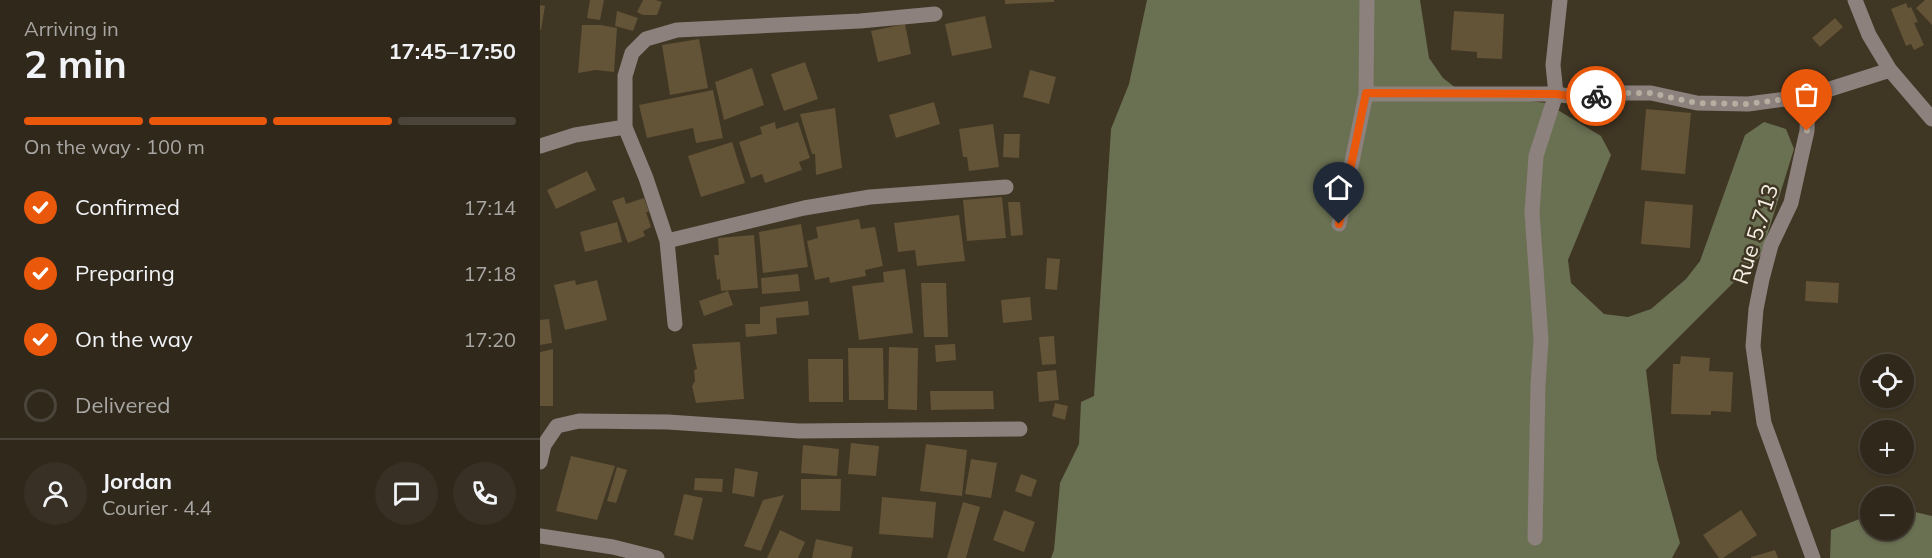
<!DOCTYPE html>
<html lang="en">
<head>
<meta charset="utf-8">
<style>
  body { margin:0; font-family:Mulish,sans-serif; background:#383024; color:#f1f3f6; height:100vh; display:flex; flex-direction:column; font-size:22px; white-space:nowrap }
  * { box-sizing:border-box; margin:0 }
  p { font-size:20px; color:#a8a6a3 }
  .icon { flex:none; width:33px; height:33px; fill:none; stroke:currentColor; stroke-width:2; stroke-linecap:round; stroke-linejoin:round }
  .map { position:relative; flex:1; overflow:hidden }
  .panel { display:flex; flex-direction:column; background:#30281b; width:540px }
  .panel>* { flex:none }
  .controls { position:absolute; left:1320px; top:354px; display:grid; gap:12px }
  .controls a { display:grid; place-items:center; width:54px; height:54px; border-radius:50%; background:#30281b; box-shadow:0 2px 4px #0004,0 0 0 2px #4b443a; font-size:30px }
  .pin { position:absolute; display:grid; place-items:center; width:51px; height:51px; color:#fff; margin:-62px -26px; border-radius:50% 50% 50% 0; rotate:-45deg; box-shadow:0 0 6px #0007 }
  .pin .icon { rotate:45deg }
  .courier { position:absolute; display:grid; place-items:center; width:60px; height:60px; margin:-30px; border:4px solid #ea580c; border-radius:50%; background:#fff; color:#222; box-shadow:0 2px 8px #0007 }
  .headline em { font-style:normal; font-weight:700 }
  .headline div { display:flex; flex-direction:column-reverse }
  .headline { display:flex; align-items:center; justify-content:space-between; height:102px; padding:0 24px }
  h1 { font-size:39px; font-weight:700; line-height:45px }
  .bar { display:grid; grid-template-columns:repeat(4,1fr); gap:9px 6px; align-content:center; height:72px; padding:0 24px }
  .bar i { height:8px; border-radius:4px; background:#4b443a }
  .bar .on { background:#ea580c }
  .bar p { grid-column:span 4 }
  .line { display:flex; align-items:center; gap:15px; padding:0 24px; border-top:2px solid #4b443a }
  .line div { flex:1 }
  .round { display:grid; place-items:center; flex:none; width:63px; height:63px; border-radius:32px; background:#383024 }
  ol { padding:0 24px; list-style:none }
  li { display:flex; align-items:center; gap:18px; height:66px }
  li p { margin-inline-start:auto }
  li .icon { padding:6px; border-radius:50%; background:#ea580c; color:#fff; stroke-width:4 }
  li:last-child { color:#a8a6a3 }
  li i { width:33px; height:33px; border:3px solid #4b443a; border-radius:50% }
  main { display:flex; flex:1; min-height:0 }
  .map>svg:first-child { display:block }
</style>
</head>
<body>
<main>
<section class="panel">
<div class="headline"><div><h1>2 min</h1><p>Arriving in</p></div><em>17:45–17:50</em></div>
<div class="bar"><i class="on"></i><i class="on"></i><i class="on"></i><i></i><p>On the way · 100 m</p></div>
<ol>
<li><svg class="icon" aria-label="check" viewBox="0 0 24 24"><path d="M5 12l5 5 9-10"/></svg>Confirmed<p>17:14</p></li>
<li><svg class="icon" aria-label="check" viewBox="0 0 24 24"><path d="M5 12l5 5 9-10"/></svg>Preparing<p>17:18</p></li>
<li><svg class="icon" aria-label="check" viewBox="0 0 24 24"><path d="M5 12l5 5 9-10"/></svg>On the way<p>17:20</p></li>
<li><i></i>Delivered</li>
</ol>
<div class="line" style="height:108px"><a class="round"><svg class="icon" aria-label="person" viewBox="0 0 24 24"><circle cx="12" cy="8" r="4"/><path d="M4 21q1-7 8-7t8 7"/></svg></a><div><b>Jordan</b><p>Courier · 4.4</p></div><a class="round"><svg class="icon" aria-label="chat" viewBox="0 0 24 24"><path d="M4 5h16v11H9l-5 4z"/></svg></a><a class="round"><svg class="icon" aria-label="phone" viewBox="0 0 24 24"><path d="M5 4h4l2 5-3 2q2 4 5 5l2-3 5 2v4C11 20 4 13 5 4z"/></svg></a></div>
</section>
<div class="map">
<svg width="1392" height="558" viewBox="0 0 1392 558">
  <rect width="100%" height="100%" fill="#403624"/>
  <path fill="#6a7052" d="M607 0H880L889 58 903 78 921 92 1006 103 1061 136 1071 155 1028 260 1031 283 1064 314 1088 317 1111 309 1146 279 1160 261 1205 135 1224 122 1246 129 1254 149 1221 255 1106 370 1117 459 1140 543 1132 558H511L514 550 520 483 539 444 541 402 554 396 571 129 589 84Z
    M1375 512 1392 516V558H1290L1291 530 1330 515V530H1364V513Z"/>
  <path fill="#635337" d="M50 0H64L60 20 47 18Z
    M103 0H116L122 2 117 15H103L97 12Z
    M465 0H514V2L465 4Z
    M1385 0H1392V25L1376 8Z
    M1366 3 1368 8 1371 7 1378 22 1374 23 1384 45 1374 50 1371 44 1366 46 1351 9Z
    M0 5 5 6 1 30H0Z
    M77 11 98 18 93 31 75 26Z
    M914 11 964 14 962 59 937 58V52L911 50Z
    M445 16 452 48 412 56 405 24Z
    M1295 18 1303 27 1280 47 1272 38Z
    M365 24 371 54 338 62 331 31Z
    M42 25H61L77 28 74 72 56 70 38 73Z
    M159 39 168 88 130 95 122 45Z
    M265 62 278 99 244 111 231 74Z
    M212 68 224 105 184 120 175 82Z
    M490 70 516 77 509 104 483 97Z
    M173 90 183 138 156 143 153 128 107 138 99 105Z
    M394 102 400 124 356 138 349 115Z
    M295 108 302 168 276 175 275 154H272L260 114Z
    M1106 109 1151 113 1145 174 1101 170Z
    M235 122 236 129 258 122 270 158 259 162 262 170 225 183 222 174 211 178 199 142 222 134 220 127Z
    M453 124 459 167 429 171 427 157H423L419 129Z
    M464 134H480L479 158 463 157Z
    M192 142 205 183 161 197 148 156Z
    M47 171 56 190 16 209 7 190Z
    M84 197 86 204 104 198 109 212H106L111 227 103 231 105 236 88 243 72 201Z
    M462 197 466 238 427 241 423 200Z
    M1105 201 1153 205 1150 248 1101 244Z
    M468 202H480L483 235 471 236Z
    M419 215 425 261 377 266 375 250 358 252 354 223Z
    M319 219 321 229 335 227 343 266 325 270 326 276 290 283 289 277 275 280 267 241 278 238 276 227Z
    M77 222 82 242 45 252 40 232Z
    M261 224 268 267 223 273 219 232Z
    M214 235 218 288 181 291 180 279 177 280 174 255H179L178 238Z
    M507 258 520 259 517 290 505 289Z
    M365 269 373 333 319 340 312 286 344 282 343 272Z
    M258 274 260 291 222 294 221 278Z
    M35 280 36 285 57 280 67 320 25 330 14 285Z
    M1266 281 1299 283 1298 303 1265 301Z
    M381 283H406L408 337H384Z
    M188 291 193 305 164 316 159 301Z
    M490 297 492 320 463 323 461 300Z
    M268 301 269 315 236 318 237 334 206 337 205 324H220V307Z
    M9 319 12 343 0 345V320Z
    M514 336 516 364 502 365 499 337Z
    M200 342 204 399 156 403 152 386 155 381 154 370 157 369 152 344Z
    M415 344 416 360 396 362 395 345Z
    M349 347 378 348 377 410 348 409Z
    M308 348H343L344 400H309Z
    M13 349V406H0V352Z
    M1141 356 1170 358 1169 371 1193 372 1191 412 1171 411V415L1131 414 1133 364H1140Z
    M268 359H303V402H269Z
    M516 370 519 400 499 402 497 372Z
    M390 391H453L454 409 391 410Z
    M515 403 528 406 525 420 512 416Z
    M311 443 339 446 336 476 308 474Z
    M386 444 427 450 422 496 380 491Z
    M263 445 299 449 297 476 261 473Z
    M31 456 75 466 57 520 16 511Z
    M431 459 457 463 451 498 425 494Z
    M77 467 87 470 76 503 67 501Z
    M195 468 218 472 214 497 192 493Z
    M481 474 497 480 491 497 475 491Z
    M155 478 183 479 182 492 154 490Z
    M261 479H301L300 511 261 510Z
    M144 494 163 498 153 540 134 535Z
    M244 495 221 551 204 546 223 500Z
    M342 497 396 502 393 538 339 534Z
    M423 502 440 507 426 558H407Z
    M464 510 495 522 484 552 453 540Z
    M1201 510 1217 535 1183 558H1179L1163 535Z
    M240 530 265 542 258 558H227Z
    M276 539 313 547 311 558H272Z
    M1235 550 1238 558H1211V557Z"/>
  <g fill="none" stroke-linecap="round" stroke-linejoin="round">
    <path stroke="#8c817d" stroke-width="15" d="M1020 0 1013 65 1016 94 1041 98 1080 93H1111L1157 103 1208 104 1268 96 1350 70
      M1315 0 1329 35 1350 70 1392 119
      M826 94H1016L996 156 992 212 1001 340 998 385 995 538
      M1268 96 1267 131 1262 153 1251 203 1231 245 1222 279 1216 309 1213 346 1224 423 1273 558
      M85 127V76L92 53 106 39 137 30 320 21 395 14
      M0 146 35 135 85 127 106 178 127 241 135 324
      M799 224 826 94 827 0
      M127 241 264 208 330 197 466 187
      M0 462 4 445 17 426 39 421 128 422 259 431 480 429
      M0 536 73 547 117 558"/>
  </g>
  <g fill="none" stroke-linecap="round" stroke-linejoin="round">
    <path stroke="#b6aea0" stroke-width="6" stroke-dasharray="0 10.8" d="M1056 96 1080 93H1111L1156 103 1208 104 1268 96 1267 131"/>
    <path stroke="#ea580c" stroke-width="8" d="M799 224 826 93 1016 94 1041 98 1056 96"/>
  </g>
  <g text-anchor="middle" stroke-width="5" stroke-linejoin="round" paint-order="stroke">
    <g font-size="22" fill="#f5eee3" stroke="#403624">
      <text transform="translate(1215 234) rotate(-72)" y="8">Rue 5.713</text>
    </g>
  </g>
</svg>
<div class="controls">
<a><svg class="icon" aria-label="locate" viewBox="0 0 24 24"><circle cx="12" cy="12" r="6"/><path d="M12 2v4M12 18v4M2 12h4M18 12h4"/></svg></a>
<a>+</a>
<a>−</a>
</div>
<div class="pin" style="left:1267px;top:131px;background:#ea580c"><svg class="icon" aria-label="bag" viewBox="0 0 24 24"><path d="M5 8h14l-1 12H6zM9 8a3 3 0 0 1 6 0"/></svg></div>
<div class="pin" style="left:799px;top:224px;background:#1f2937"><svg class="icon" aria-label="home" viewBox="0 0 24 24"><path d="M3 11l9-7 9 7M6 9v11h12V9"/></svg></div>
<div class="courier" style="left:1056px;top:96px"><svg class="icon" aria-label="bike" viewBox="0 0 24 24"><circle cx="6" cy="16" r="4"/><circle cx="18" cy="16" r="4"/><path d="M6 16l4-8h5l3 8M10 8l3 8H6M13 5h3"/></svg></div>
</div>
</main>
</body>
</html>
